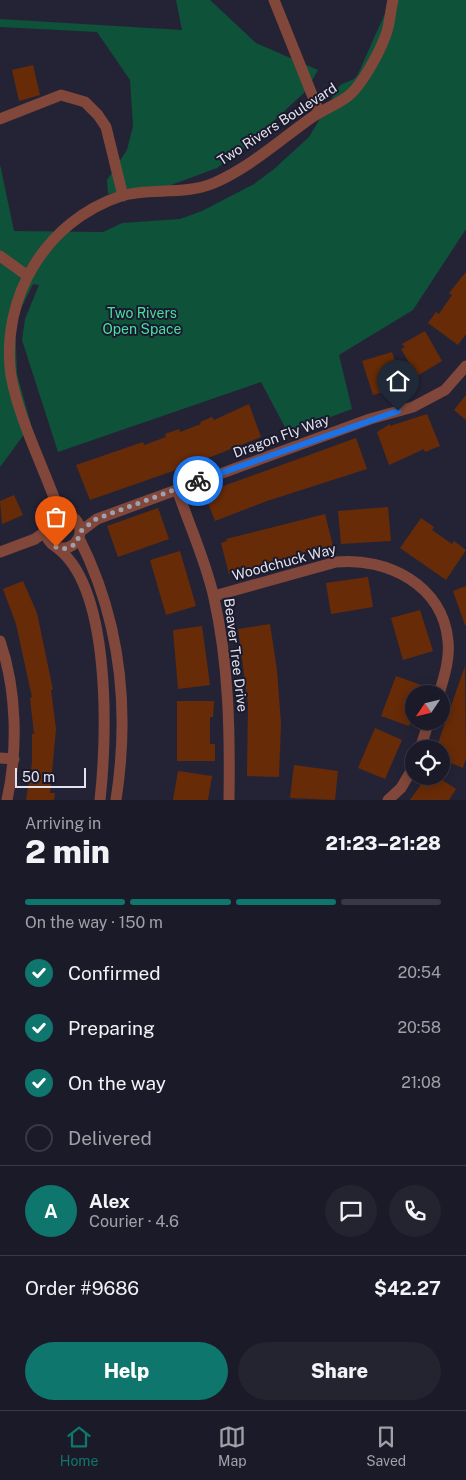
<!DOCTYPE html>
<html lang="en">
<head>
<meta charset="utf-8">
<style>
  body { margin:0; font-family:"Public Sans",sans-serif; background:#242330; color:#f1f3f6; height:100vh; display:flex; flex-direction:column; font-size:19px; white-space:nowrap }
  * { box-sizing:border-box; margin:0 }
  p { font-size:16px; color:#a0a1a8 }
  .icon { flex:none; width:28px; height:28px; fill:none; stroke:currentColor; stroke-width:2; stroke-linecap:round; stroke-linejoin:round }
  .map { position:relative; height:800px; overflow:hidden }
  .sheet { display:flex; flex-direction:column; background:#1b1a28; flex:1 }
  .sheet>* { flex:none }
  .needle { width:32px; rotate:235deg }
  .tools { position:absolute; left:405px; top:685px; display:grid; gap:10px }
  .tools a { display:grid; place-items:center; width:45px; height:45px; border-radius:50%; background:#1b1a28; box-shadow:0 2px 12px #0003,0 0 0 1px #393845; font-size:25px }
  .scale { position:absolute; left:15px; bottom:12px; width:71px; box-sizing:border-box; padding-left:5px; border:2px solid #e2e2ef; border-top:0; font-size:14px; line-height:18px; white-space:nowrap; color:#e2e2ef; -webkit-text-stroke:4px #1a1a2c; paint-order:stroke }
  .pin { position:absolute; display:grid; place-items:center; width:42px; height:42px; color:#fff; margin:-51px -21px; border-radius:50% 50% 50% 0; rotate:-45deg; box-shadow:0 0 5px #0007 }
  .pin .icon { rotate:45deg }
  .courier { position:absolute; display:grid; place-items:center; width:50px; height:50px; margin:-25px; border:4px solid #1a73e8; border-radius:50%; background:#fff; color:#222; box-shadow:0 1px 6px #0007 }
  .summary em { font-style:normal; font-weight:800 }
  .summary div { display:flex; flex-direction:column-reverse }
  .summary { display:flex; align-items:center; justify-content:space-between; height:85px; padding:0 25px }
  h1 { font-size:32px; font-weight:800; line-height:38px }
  .bar { display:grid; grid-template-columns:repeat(4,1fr); gap:8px 5px; align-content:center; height:60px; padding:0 25px }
  .bar i { height:6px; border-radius:4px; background:#393845 }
  .bar .on { background:#0f766e }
  .bar p { grid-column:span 4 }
  .line { display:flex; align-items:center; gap:12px; padding:0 25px; border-top:1px solid #393845 }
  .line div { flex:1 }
  .round { display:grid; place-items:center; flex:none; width:52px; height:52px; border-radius:26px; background:#242330 }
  ol { padding:0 25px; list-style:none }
  li { display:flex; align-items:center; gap:15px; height:55px }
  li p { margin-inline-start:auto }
  li .icon { padding:5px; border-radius:50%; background:#0f766e; color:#fff; stroke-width:4 }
  li:last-child { color:#a0a1a8 }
  li i { width:28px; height:28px; border:2px solid #393845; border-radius:50% }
  .button { display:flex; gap:10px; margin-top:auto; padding:10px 25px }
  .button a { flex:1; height:58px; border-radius:30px; background:#0f766e; color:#fff; font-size:20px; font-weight:800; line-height:58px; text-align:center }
  .button a+a { background:#242330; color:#f1f3f6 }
  .dock { display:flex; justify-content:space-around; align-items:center; height:70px; border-top:1px solid #393845; background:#1b1a28; font-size:14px; color:#a0a1a8 }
  .dock a { display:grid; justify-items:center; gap:2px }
  .dock .on { color:#0f766e }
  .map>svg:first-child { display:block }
</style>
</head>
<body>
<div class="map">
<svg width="466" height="800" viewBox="0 0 466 800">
  <rect width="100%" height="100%" fill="#242336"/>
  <path fill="#0d5239" d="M176 0H210L256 43 318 70 306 91 241 151 217 168 163 188 144 187 108 194 107 180 127 150 133 126 130 80 97 32 0 27V19L182 30Z
    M391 0H466V229L413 310 339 355 352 409 288 433 261 382 58 452 22 340 25 319 39 285 33 284 15 321 17 374 31 425 0 467V164L14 231 103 232 122 223 180 219 202 211 254 184 274 169 309 137 340 85 354 79 358 74Z"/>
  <path fill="#682b07" d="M33 65 40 95 19 101 12 70Z
    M466 272V334L458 345 428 323 436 312 439 314 452 295 449 293Z
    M425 331 442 361 417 376 401 349 405 347 402 344Z
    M392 352 403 386 373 395 362 361Z
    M466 395V420L454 410Z
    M249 404 261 437 193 464 90 500 76 465 143 442 144 445 166 437 165 434 179 429 180 432 201 424 200 422 212 417 214 420Z
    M427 414 440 446 425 452 424 449 389 465 377 432 390 424V426Z
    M356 438 367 469 267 501 215 521 204 493Z
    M14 495 23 515 2 524 0 501Z
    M388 507 391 541 341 544 338 511Z
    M158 508 169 539 118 557 107 526Z
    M325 514 333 546 229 574 221 543 227 541 226 539Z
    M421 518 434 527 432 530 452 544 454 541 466 550 446 580 400 548Z
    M180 551 196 606 166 615 150 560Z
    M368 577 373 607 331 614 326 583Z
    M23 581 37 613 53 690H51L56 729 50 793H55L54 800H26L32 763V734H34L30 698 32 697 16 624 3 589Z
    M466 586V625H465L453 591Z
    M420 610 433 651 403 660 391 618Z
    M270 624 277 670 281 724 279 777 247 776 248 704 238 629Z
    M202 626 210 685 178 689 173 630Z
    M465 666 466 758 463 768 441 759V749H436Z
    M396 676 424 686 421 694H414V714L409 726 381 716Z
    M177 701H214L213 717H210V744H215V761H177Z
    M375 728 402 740 385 779 358 768Z
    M294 765 338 771 335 800 290 798Z
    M178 771 212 776 208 800H173Z
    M427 776H436L456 789 449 800H410Z"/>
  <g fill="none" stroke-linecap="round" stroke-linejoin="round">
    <path stroke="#81473a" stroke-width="11" d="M274 0 319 112
      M0 119 61 95 85 102 98 115 106 127 123 196
      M0 256 25 274
      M177 489C189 525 206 561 214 598 229 665 230 732 229 800
      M55 500C40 460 19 418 11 376 0 297 46 221 121 196 148 187 184 196 214 183 249 168 280 140 311 118 322 110 336 105 347 97 361 87 379 53 385 37 390 26 390 12 393 0
      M46 531a17 17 0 1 1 34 0a17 17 0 1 1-34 0Z
      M81 531 97 519 370 419 413 407 445 390 466 366
      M79 538C121 621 130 709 116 800
      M56 547C112 587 107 738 100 800
      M0 552 35 539 46 531
      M214 596 336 562C387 557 443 585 448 641 450 659 444 677 439 694
      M0 641C17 690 18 750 7 800
      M420 749 429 721
      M0 758 14 759
      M388 800 401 788 414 766"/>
  </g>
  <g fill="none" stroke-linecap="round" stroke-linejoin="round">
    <path stroke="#a09fae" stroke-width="5" stroke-dasharray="0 9" d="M56 547 63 549 76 544 81 531 96 519 198 481"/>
    <path stroke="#1a73e8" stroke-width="6" d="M198 481 398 411"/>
  </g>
  <g text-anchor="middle" stroke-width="4" stroke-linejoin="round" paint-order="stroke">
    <g font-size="14" fill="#e2e2ef" stroke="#1a1a2c">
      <text transform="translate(277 124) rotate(-33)" y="5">Two Rivers Boulevard</text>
      <text transform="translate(281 436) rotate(-20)" y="5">Dragon Fly Way</text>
      <text transform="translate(284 562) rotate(-15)" y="5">Woodchuck Way</text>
      <text transform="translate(236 655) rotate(83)" y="5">Beaver Tree Drive</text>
    </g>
    <g font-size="14" fill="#47dfa4" stroke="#1a1a2c">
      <text x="142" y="318">Two Rivers<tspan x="142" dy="16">Open Space</tspan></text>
    </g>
  </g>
</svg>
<div class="tools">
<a><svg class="needle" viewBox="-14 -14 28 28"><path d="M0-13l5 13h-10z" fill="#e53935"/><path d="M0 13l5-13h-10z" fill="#a0a1a8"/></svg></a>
<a><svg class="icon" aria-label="locate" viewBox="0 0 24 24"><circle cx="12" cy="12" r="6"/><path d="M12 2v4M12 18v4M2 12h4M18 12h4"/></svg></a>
</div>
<div class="scale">50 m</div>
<div class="pin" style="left:56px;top:547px;background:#ea580c"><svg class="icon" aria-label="bag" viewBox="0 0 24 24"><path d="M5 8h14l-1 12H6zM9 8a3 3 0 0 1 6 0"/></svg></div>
<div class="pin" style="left:398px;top:411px;background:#1f2937"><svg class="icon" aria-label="home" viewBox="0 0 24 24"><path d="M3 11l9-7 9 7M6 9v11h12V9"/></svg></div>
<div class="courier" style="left:198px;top:481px"><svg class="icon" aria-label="bike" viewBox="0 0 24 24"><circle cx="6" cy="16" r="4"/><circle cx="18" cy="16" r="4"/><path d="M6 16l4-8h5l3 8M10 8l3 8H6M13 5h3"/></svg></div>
</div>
<section class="sheet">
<div class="summary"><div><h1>2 min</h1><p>Arriving in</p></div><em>21:23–21:28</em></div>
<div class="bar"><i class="on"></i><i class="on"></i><i class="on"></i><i></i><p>On the way · 150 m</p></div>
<ol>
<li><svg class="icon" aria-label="check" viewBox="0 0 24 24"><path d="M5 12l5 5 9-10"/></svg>Confirmed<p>20:54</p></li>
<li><svg class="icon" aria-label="check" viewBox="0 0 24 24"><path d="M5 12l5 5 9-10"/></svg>Preparing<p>20:58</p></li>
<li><svg class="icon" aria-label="check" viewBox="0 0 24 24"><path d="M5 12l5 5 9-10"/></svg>On the way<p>21:08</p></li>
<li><i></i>Delivered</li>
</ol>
<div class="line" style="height:90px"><b class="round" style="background:#0f766e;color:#fff">A</b><div><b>Alex</b><p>Courier · 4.6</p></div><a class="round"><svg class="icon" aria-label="chat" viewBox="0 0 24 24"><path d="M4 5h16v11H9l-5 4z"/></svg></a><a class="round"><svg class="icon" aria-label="phone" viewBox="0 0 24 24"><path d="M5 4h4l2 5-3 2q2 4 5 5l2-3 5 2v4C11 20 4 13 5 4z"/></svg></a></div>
<div class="line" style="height:65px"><div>Order #9686</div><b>$42.27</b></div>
<div class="button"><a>Help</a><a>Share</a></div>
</section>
<nav class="dock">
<a class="on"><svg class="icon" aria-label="home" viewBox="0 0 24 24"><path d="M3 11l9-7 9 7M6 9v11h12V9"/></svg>Home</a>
<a><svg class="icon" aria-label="map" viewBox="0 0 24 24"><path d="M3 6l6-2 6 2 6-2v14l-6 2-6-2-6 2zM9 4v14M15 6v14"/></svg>Map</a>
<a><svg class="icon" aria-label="saved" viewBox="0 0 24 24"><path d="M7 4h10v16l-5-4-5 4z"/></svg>Saved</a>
</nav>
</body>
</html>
